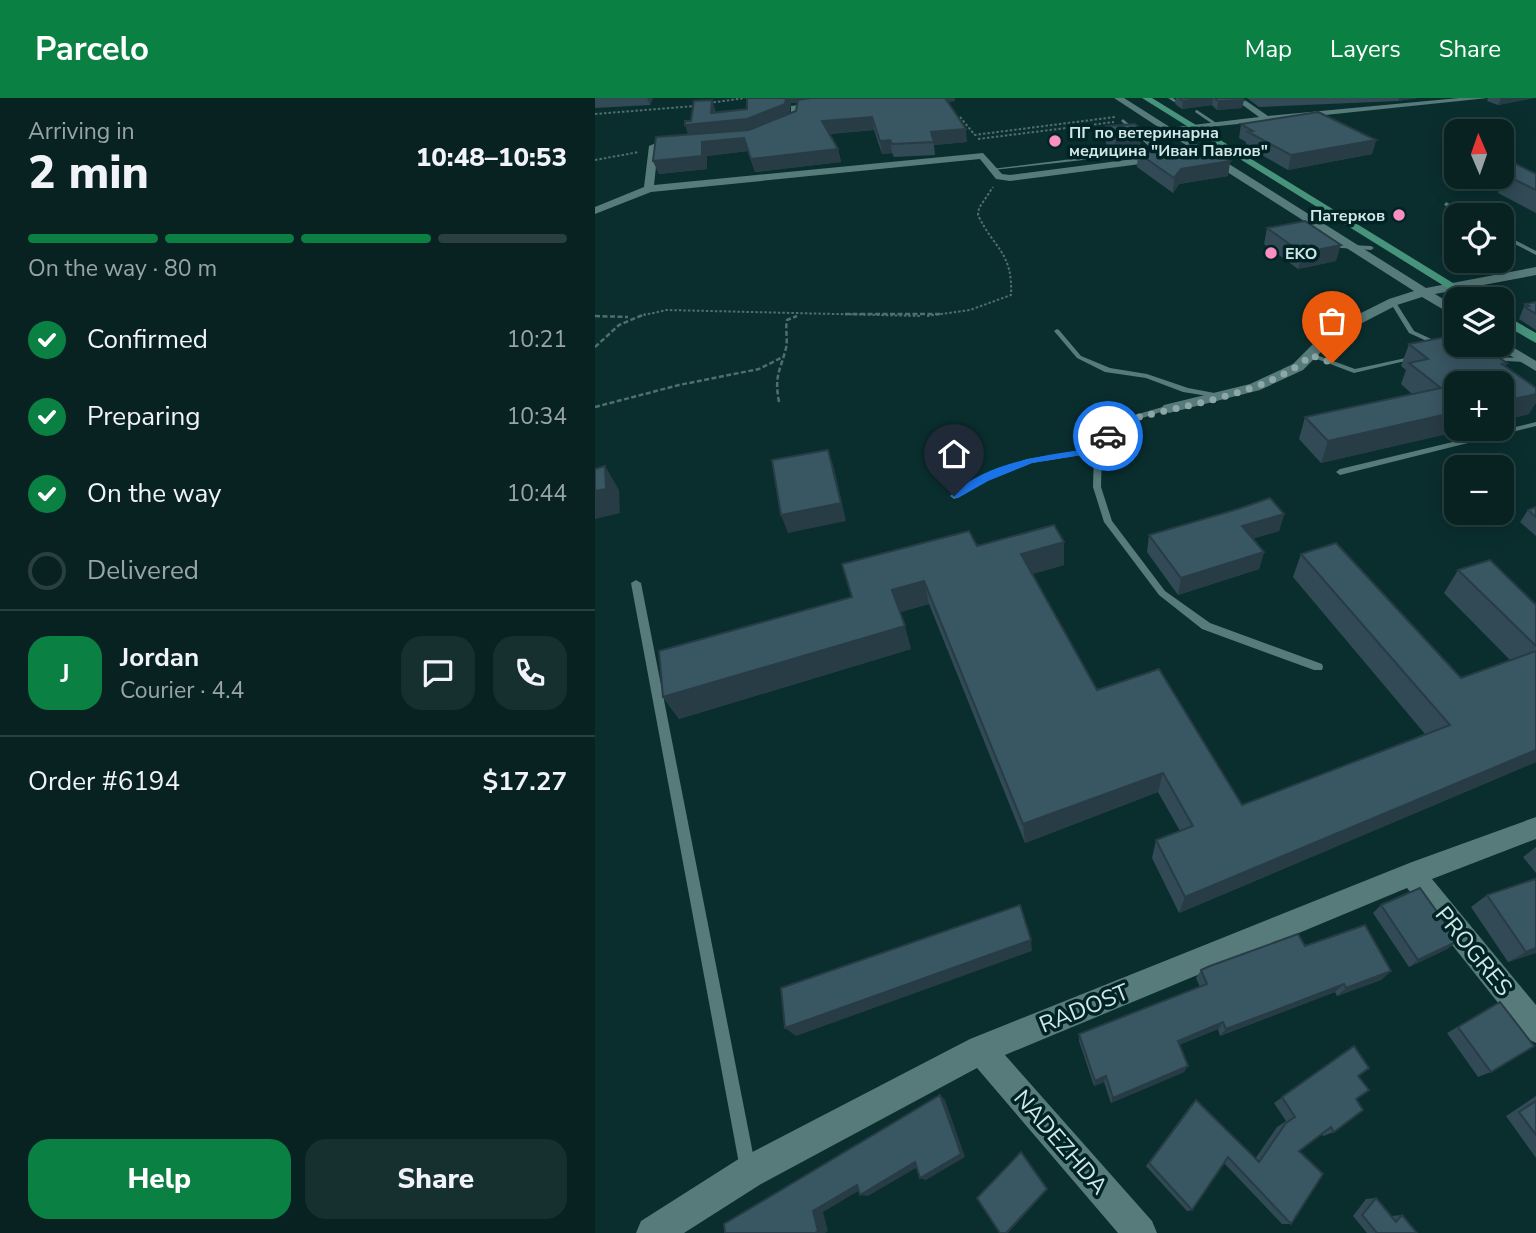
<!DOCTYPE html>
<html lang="en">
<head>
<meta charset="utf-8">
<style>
  body { margin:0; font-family:"Nunito Sans",sans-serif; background:#162f2f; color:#f1f3f6; height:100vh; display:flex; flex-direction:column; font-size:26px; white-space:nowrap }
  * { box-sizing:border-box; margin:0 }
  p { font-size:23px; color:#98a4a5 }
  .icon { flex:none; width:38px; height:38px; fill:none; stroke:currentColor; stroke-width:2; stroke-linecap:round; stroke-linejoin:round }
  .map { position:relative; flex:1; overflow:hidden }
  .drawer { display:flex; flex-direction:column; background:#082222; width:595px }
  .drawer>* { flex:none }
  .needle { width:46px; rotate:358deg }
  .buttons { position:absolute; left:849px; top:21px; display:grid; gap:14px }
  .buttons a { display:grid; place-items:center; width:70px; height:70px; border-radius:14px; background:#082222; box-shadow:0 4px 18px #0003,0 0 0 2px #293f40; font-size:35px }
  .pin { position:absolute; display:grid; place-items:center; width:60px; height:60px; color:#fff; margin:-72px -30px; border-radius:50% 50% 50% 0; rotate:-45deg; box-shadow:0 0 7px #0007 }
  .pin .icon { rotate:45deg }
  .courier { position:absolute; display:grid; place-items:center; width:70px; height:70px; margin:-35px; border:5px solid #1a73e8; border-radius:50%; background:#fff; color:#222; box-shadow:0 2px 9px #0007 }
  .overview em { font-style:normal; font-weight:800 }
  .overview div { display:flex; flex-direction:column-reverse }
  .overview { display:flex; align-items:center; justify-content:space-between; height:119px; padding:0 28px }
  h1 { font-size:46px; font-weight:800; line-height:52px }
  .bar { display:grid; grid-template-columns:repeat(4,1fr); gap:10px 7px; align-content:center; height:84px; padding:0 28px }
  .bar i { height:9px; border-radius:5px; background:#293f40 }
  .bar .current { background:#0b8043 }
  .bar p { grid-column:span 4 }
  .line { display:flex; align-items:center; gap:18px; padding:0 28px; border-top:2px solid #293f40 }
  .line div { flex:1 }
  .round { display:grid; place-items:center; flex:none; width:74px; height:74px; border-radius:21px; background:#162f2f }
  ol { padding:0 28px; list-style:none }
  li { display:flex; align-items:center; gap:21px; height:77px }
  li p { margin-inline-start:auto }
  li .icon { padding:7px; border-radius:50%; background:#0b8043; color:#fff; stroke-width:4 }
  li:last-child { color:#98a4a5 }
  li i { width:38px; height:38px; border:4px solid #293f40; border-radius:50% }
  .cta { display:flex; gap:14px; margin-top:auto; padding:14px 28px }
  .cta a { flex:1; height:80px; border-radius:21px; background:#0b8043; color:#fff; font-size:28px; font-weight:800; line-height:80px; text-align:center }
  .cta a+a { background:#162f2f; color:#f1f3f6 }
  header { display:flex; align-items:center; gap:42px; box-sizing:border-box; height:98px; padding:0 35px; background:#0b8043; color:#fff }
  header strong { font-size:33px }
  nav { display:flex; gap:38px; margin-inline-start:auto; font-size:24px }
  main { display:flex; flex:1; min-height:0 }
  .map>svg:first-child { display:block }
</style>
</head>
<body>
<header>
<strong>Parcelo</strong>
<nav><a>Map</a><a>Layers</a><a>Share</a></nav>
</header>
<main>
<section class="drawer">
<div class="overview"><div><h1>2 min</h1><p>Arriving in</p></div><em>10:48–10:53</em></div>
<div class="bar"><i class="current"></i><i class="current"></i><i class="current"></i><i></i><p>On the way · 80 m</p></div>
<ol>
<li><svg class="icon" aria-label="check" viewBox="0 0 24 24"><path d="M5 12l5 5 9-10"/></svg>Confirmed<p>10:21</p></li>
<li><svg class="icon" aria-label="check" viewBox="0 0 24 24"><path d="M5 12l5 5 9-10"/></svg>Preparing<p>10:34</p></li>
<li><svg class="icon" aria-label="check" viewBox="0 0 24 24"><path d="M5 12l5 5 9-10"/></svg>On the way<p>10:44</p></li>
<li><i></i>Delivered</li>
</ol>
<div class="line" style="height:126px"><b class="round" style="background:#0b8043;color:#fff">J</b><div><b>Jordan</b><p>Courier · 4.4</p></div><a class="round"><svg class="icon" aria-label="chat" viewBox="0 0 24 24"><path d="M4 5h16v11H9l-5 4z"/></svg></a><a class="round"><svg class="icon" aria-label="phone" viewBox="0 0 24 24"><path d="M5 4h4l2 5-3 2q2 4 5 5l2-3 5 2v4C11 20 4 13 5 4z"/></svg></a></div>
<div class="line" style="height:91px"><div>Order #6194</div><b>$17.27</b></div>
<div class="cta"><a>Help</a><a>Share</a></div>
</section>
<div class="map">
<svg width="941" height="1135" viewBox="0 0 941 1135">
  <rect width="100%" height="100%" fill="#0a2e2e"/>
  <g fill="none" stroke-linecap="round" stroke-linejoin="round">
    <path stroke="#506e6e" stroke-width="2" stroke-dasharray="2.5 2" stroke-linecap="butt" d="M114 5 150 0
      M0 16 100 8
      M365 19 379 36
      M379 37 520 19
      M383 41 519 24
      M0 62 44 54
      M44 218 72 212 325 218
      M332 218 375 212 416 197C418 154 399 151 383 117L384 110 398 89"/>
    <path stroke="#506e6e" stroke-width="2.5" stroke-dasharray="5 2.5" stroke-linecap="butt" d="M250 216H348
      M0 218 33 219
      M0 249 24 227 50 216
      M184 304C179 277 185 274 191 250 193 241 190 231 192 222L202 218
      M0 309 84 287 164 271 186 260"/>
    <path fill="#577a7a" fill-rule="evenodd" d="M573 0H578L582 3 579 4Z
      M601 12H602L623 26 619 27 600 14Z
      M528 21 563 51 565 55 560 54 398 72 396 71 557 51 526 23Z
      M851 104 873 116 874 117H868L849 107Z
      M906 135 941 153V157L906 139Z
      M734 146 776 148 779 150 776 152 732 149 731 148Z
      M796 203H800L819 233 847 246V248H843L814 235 795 204Z
      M462 231 464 232 486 258 515 270 552 276 593 290 625 296 629 298 625 300 588 294 551 280 510 274 482 260 459 233Z
      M716 255 760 271 820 258 823 260 759 275 714 258 713 257Z
      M894 259 930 260 934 262 930 264 892 262V260Z
      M571 308 578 310 532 325 520 333 507 352 506 389 517 423 570 493 615 525 727 566 728 569 727 572H719L607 531 564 497 509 424 498 389 499 355 437 365 392 383 362 400 359 401 355 398 386 379 432 361 500 350 514 329 526 321Z
      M941 324V328L745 377 741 374 745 371Z
      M41 482 46 485 161 1071 159 1077 153 1079 147 1077 145 1071 36 485Z"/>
    <path fill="#577a7a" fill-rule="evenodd" d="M254 0H262L263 4 203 12V23L182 31 178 28 196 20V8Z
      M519 0H529L611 52 625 51V55L618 56 831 190 941 169V177L840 196 861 209V219L827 199 802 207 742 238 708 272 665 292 574 315 569 313 566 310 569 307 655 286 698 266 732 232 794 201 819 193 607 58 415 83 401 81 385 61 56 94 0 116V109L49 89 54 48C63 43 85 40 94 45L63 50 59 87 388 55 407 76 415 77 600 53Z
      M638 0H647L673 18 864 0H893L585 32 581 29 664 19Z
      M906 242 941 263V273L901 249 900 247H906Z
      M941 719V741L837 781 941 907V945L931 940 812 790 410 957 557 1123 562 1135H523L382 970 166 1086 89 1135H41L46 1123 142 1062 375 941 817 764Z"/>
    <path fill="#47937b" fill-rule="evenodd" d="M547 0H557L884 201H870Z
      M906 215 941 235V245L906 225Z"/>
  </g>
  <path fill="#314a55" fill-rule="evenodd" d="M0 0H58L55 7 0 10Z
    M152 0 360 3 353 4 372 44 339 47 340 57 299 59 297 55 287 56 279 32 235 36 243 51 246 64 160 74 153 53 112 58V71L64 76 58 63 93 37 96 23 152 11ZM196 5H202L201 13 194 16Z
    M581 0H646L647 10 622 12 617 7 587 11 580 6Z
    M652 0H823L803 3 664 9Z
    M893 0H939L903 7 892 3Z
    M646 26 781 42 777 56 693 72 651 48V44L644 40Z
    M512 28 546 31 545 50 520 53 511 47Z
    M543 55 635 63 633 78 584 86 578 95 542 69Z
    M941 76V115L903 95 910 77Z
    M672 130 741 163 703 171 669 146Z
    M941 204V232L924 221 930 206Z
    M814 246 912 265 911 268 934 316 906 323V285L861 331H873L726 365 704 341 710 319 817 296 806 286 811 272 806 268Z
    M941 409V438L925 424 933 412Z
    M689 416 684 433 657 441 669 454 664 471 583 497 552 454 554 437Z
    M469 444V467L437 476 502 592 647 707 830 636 698 479 706 456 866 580 915 562 849 495 863 472 941 507V664L584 815 557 760 561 742 585 733 563 694 430 745 334 506 305 514 316 551 84 621 68 599 257 499 382 448Z
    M941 749V775L928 759Z
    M892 797 941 855 913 864 876 809Z
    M786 807 863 843 852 851 814 869 778 815Z
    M710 848 796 873 786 882 742 898 740 894 625 938 623 931 584 947 593 968 589 974 516 1005 509 984 499 988 484 943V936L605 889 601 880 606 872Z
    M905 904 896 974 883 979 852 935Z
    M759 948 763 978 761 1001 739 1034 728 1038 727 1036 704 1053 696 1126H687L629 1065 597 1112 592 1113 551 1068 596 1007 601 1002 660 1061 682 1029 691 1023 679 1005Z
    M941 998V1060L911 1018Z
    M781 1100 796 1118 807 1117 822 1135H772L758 1118 771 1101Z"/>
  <path fill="#283c45" d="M52 0H58L55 7Z
    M191 0H240L196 5 193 18 155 33 94 40 90 27 116 15 117 2 121 14 120 24Z
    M346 0H360V3L347 4Z
    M610 0H618L617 7 587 11 588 3Z
    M804 0H823L803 3Z
    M906 0H939L903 7Z
    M649 2 647 10 622 12 623 3Z
    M277 19 279 32 230 36 227 23Z
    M371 31 372 44 339 47 336 34Z
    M546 31 545 50 520 53 521 34Z
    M149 40 153 53 112 58V71L64 76 58 63 107 44Z
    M295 42 297 55 287 56 285 43Z
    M781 42 777 56 693 72 696 57Z
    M243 51 246 64 160 74 156 61Z
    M635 63 633 78 584 86 578 95 579 80 586 71Z
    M746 147 741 163 703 171 707 155Z
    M941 296V305L934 316 906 323V304Z
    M861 314V331H873L726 365 733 343Z
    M233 352 239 370 251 423 193 435 186 417Z
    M10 368 24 392 25 415 0 421V393Z
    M689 416 684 433 642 445 647 428Z
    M469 444V467L427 479 426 456Z
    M669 454 664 471 583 497 586 480Z
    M329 483 334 506 303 515 297 492Z
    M310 528 316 551 84 621 68 599Z
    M941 652V664L584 815 590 799Z
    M568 675 563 694 430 745 428 726Z
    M436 842 437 853 201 938 190 930Z
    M863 843 852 851 814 869 823 862Z
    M941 850V855L913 864 931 854Z
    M796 873 786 882 742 898 751 890Z
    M749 886 740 894 625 938 631 931Z
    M628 924 623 931 579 949 583 943Z
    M593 968 589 974 516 1005 518 1000Z
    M511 978 509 984 499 988 500 983Z
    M345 997 350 1002 370 1059 331 1082 325 1080Z
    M320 1064 326 1067 273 1098 265 1097Z
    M262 1087 270 1089 228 1114 233 1133 230 1135H220L218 1113Z
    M452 1091V1092L413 1135H411Z"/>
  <path fill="#395663" stroke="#283c45" stroke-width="2" d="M152 0H191L190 6 152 21 90 27V23H96L99 3 117 2 116 15 152 11Z
    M216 0H350L371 31 336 34 339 44 297 46 295 42 285 43 277 19 227 23 243 51 156 61 149 40 107 44V58L58 63 61 39 154 32 201 13 203 2Z
    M584 0H610L588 3Z
    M620 0H646L649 2 623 3Z
    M723 14 781 42 696 57 653 34 658 33 646 26Z
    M540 26 546 31 521 34 512 28Z
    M616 51 635 63 586 71 579 80 543 55 564 52 569 56Z
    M917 64 941 76V92L910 77Z
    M710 123 746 147 707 155 672 130Z
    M941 204V216L930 209 934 208 930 206Z
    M861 237V247H884L912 265 907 266 941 290V296L906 304V285H861V314L733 343 710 319 846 290 814 265 833 261 814 246Z
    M233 352 246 405 186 417 177 362Z
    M10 368 11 391 0 393V371Z
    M675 400 689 416 647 428 669 454 586 480 554 437 643 411Z
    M941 409V419L933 412Z
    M459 427 469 444 426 456 502 592 564 571 647 707 855 627 706 456 741 445 866 580 941 553V652L590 799 561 742 598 728 568 675 428 726 329 483 297 492 310 528 68 599 64 553 257 499 247 466 374 433 382 448Z
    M895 462 941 507V548L863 472Z
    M940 781 941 783V850L931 854 892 797Z
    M825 790 863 843 823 862 786 807Z
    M425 807 436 842 190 930 186 890Z
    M770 827 796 873 751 890 749 886 631 931 628 924 583 943 593 968 518 1000 511 978 500 983 484 936 612 886 606 872 615 868 703 836 710 848Z
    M905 904 939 948 896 974 863 929Z
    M759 948 774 970 763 978 774 992 761 1001 768 1012 739 1034 736 1029 704 1053 728 1076 696 1126 633 1059 597 1112 554 1065 601 1002 664 1064 691 1025 700 1019 687 999Z
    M345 997 366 1056 325 1080 320 1064 265 1097 262 1087 218 1113 223 1133 220 1135H130L129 1126Z
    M941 1003V1037L924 1014Z
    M426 1054 452 1091 411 1135H405L382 1100Z
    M781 1100 801 1124 807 1117 822 1135H782L767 1117Z"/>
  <path fill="#1a73e8" d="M510 336 517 338 506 354 437 365 393 383 363 400 355 398C393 363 451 357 500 350Z"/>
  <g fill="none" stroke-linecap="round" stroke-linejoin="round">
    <path stroke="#8da6a6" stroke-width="7" stroke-dasharray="0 12.6" d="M513 338 529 323C583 308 676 296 716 257L737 265"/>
  </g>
  <g fill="#fc8fc2" stroke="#002425" stroke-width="2.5">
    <circle cx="460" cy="43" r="7"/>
    <circle cx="804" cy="117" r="7"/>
    <circle cx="676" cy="155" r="7"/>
  </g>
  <g text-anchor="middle" stroke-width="7" stroke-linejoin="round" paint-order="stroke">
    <g font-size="16" font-weight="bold" fill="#d3e6e6" stroke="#002425" text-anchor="start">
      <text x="474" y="40">ПГ по ветеринарна<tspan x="474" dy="18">медицина "Иван Павлов"</tspan></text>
      <text x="790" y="123" text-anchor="end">Патерков</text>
      <text x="690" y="161">EKO</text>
    </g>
    <g font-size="23" fill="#d3e6e6" stroke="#002425">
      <text transform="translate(879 853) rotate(51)" y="8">PROGRES</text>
      <text transform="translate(489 910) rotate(-22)" y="8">RADOST</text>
      <text transform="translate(466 1044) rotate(49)" y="8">NADEZHDA</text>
    </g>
  </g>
</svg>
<div class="buttons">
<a><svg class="needle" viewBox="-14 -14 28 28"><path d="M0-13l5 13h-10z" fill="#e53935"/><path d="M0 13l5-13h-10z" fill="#98a4a5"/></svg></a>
<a><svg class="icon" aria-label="locate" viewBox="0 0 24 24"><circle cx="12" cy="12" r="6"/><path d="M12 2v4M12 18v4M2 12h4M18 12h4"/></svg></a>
<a><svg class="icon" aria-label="layers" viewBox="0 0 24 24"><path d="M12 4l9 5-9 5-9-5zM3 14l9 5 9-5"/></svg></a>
<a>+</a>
<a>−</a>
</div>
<div class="pin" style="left:737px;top:265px;background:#ea580c"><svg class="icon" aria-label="bag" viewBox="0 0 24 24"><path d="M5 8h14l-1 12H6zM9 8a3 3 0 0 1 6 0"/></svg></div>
<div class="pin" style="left:359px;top:398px;background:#1f2937"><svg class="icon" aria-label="home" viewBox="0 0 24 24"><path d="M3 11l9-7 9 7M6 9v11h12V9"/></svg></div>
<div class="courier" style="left:513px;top:338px"><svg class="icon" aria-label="car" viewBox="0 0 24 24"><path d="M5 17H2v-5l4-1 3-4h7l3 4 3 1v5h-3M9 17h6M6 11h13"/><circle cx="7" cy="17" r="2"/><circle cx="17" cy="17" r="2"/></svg></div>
</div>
</main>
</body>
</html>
